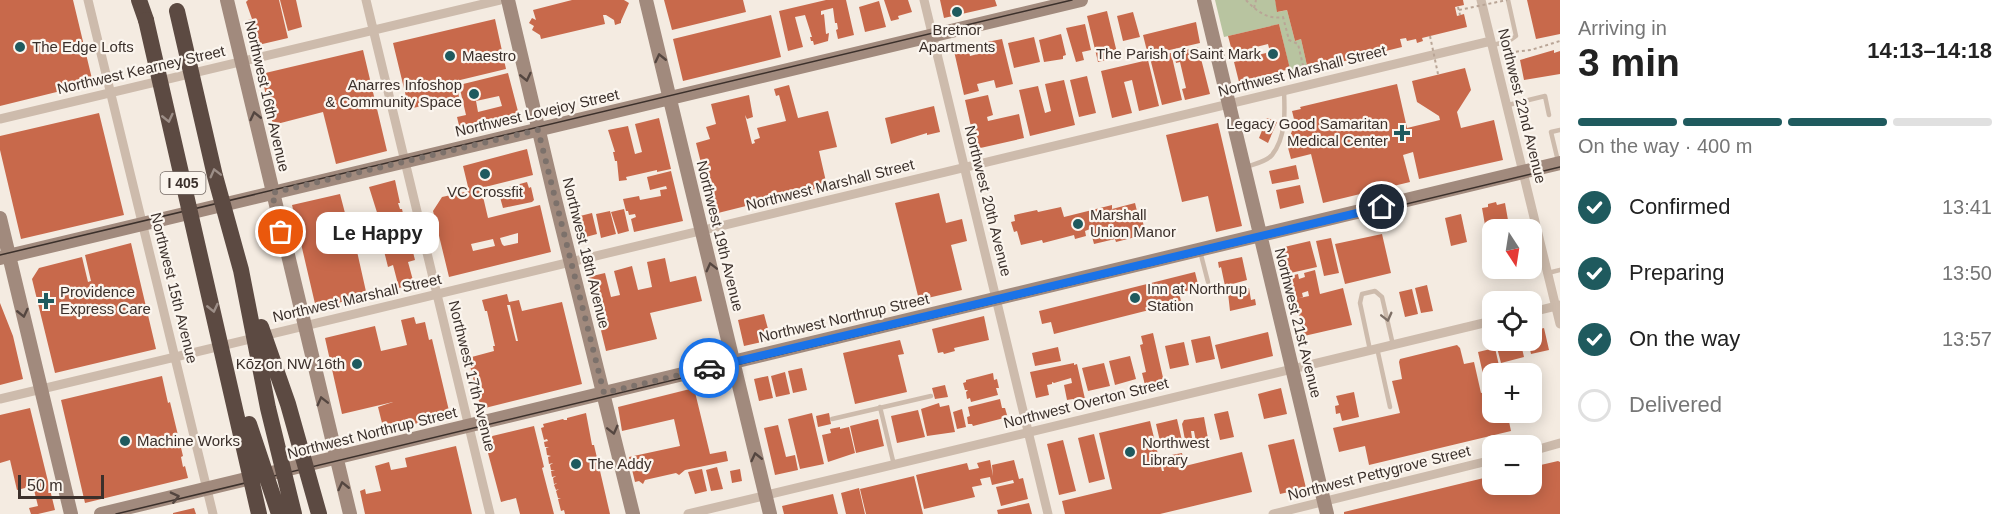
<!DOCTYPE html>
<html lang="en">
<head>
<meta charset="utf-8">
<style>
  body { margin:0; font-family:Helvetica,sans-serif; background:#f6f6f6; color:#222; height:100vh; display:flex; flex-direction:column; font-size:22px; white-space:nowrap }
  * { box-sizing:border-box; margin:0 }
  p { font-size:20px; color:#767676 }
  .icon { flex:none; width:33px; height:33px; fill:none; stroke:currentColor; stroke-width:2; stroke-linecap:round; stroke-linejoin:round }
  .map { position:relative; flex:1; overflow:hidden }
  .drawer { display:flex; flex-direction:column; background:#fff; width:450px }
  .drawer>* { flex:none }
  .needle { width:39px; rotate:168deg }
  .controls { position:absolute; left:1482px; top:219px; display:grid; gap:12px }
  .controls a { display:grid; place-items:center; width:60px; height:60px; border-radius:12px; background:#fff; box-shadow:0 3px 15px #0003; font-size:30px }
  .scale { position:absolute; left:18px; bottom:15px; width:86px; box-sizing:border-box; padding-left:6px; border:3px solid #3b302b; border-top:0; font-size:16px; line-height:21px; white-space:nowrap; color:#3b302b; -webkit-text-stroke:4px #fbf5ee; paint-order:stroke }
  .pin { position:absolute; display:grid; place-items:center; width:51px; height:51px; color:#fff; margin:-26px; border:3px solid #fff; border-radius:50%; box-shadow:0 2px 6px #0007 }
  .courier { position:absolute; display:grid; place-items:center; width:60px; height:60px; margin:-30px; border:4px solid #1a73e8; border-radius:50%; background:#fff; color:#222; box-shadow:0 2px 8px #0007 }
  .bubble { position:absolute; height:42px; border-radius:12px; background:#fff; box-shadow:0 3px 15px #0003; font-size:20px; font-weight:700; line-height:42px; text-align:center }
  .headline em { font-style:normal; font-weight:700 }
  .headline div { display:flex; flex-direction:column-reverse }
  .headline { display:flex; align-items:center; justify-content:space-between; height:102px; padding:0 18px }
  h1 { font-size:39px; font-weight:700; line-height:45px }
  .bar { display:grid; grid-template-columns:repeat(4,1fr); gap:9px 6px; align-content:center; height:72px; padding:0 18px }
  .bar i { height:8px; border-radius:4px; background:#e0e0e0 }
  .bar .active { background:#1f5a5e }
  .bar p { grid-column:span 4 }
  ol { padding:0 18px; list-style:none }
  li { display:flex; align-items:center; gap:18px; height:66px }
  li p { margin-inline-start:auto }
  li .icon { padding:6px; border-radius:50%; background:#1f5a5e; color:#fff; stroke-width:4 }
  li:last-child { color:#767676 }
  li i { width:33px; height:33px; border:3px solid #e0e0e0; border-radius:50% }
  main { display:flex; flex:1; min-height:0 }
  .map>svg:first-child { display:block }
</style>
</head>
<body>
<main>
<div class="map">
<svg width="1560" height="514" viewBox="0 0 1560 514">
  <rect width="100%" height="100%" fill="#f4ebe1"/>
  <path fill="#b8c4a0" d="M1215 0H1275L1278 12 1287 10 1295 41 1301 39 1308 70 1291 74 1279 24 1224 37Z"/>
  <path fill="#c8694b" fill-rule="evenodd" d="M0 0H73L93 83 0 106Z
    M248 0H279L288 38 254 46 248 20 252 19 246 2Z
    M280 0H296L302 27 288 31Z
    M572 0H624L629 3 621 21V23L615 25 614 20 606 15H603L605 24 541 39 540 35 532 30 534 26 529 23 532 18 536 20 533 10Z
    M664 0H743L746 12 672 30Z
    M826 0H846L854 35 838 39 836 30 838 29 837 23H835L833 8 821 11V15L824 14 826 34 829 33 828 41 814 45 813 41H811L810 37H812L805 15 795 17 803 47 788 51 779 11Z
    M884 0H908L912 12 898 16 899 19 891 21Z
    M940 0H995L997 6 944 18Z
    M1275 0H1463L1464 5 1455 7 1457 16 1464 14 1467 27 1422 38 1423 41 1417 43 1416 39 1407 41 1406 38 1400 39 1402 47 1308 70 1301 39 1295 41 1287 10 1277 12Z
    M1527 0H1560V34L1536 39Z
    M879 1 886 27 865 32 859 7Z
    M1107 11 1118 57 1098 62 1087 16Z
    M1133 12 1140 37 1123 41 1117 16Z
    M771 15 781 57 683 81 673 39Z
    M495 19 506 69 456 81 459 97 409 109 393 43Z
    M1196 22 1200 43 1148 55 1143 35Z
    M1085 24 1091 50 1082 52 1084 60 1076 62 1066 28Z
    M1279 24 1290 69 1239 82 1234 62 1242 60 1239 49 1232 51 1228 36ZM1268 44 1270 52 1250 57 1248 49Z
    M1061 34 1066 55 1063 56V59L1044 62 1039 40Z
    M1034 37 1040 62 1014 68 1008 43Z
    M1002 39 1013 84 996 88 994 80 977 84 979 91 964 95 954 51 968 48 970 56 989 51 987 42Z
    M1198 47 1210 94 1185 100 1182 89 1186 88 1180 62 1176 63 1174 53Z
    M363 50 387 151 336 164 323 112 273 125 261 74Z
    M1554 50V53L1560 51V74L1524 80 1520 60Z
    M1171 53 1182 100 1162 105 1150 58Z
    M1148 60 1159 106 1139 111 1132 80 1124 82 1132 113 1112 118 1101 71Z
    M1465 68 1471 90 1457 112 1461 128 1494 120 1503 160 1419 179 1413 152 1403 155 1410 182 1323 203 1311 154 1291 159 1287 144 1295 123 1292 111 1301 109 1300 107 1397 84 1407 128 1440 120 1439 116 1417 102 1412 81Z
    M508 73 520 119 461 134 457 117 466 115 459 85ZM499 96 502 106 478 112 476 101Z
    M1087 76 1096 113 1079 117 1070 80Z
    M1064 80 1075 125 1030 136 1019 90 1038 86 1045 113 1051 111 1045 84Z
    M789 85 798 118 828 111 837 147 819 151 827 186 718 213V210L713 211 696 143 710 139 706 127 716 124 711 104 749 95 753 117 747 119 745 115 752 144 755 143 754 140 760 138 757 128 786 121 779 95 776 96 774 89Z
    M988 95 993 115 987 117 988 121 1019 114 1024 138 976 149 965 100Z
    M934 106 940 132 927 135V133L891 144 885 118Z
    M99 113 124 215 21 239 0 150V136Z
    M659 118 671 169 657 172V170L626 177 627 180 619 181 617 161H615L613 152H615L608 130 628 126 635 154 642 152 635 124Z
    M1267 118 1277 122 1268 143 1259 138Z
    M1218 123 1242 226 1216 232 1208 196 1182 202 1166 135Z
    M527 149 533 175 481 188 488 218 540 205 551 252 449 277 433 211 442 197 469 191 463 166ZM518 233V243L504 246 502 244 500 238ZM493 239 495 246 473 251 471 244Z
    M1296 165 1299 179 1272 184 1269 171Z
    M671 171 683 221 634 232 631 219 636 217 635 214 629 215 628 211H626L623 199 639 196 640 200 661 196 660 190 667 189 666 186 650 190 647 177Z
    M395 180 400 203H398L400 209H402L407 231 381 237 378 223 380 222 369 187Z
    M527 182 529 188 531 187 534 200 532 202 503 208 498 190Z
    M1300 185 1304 203 1280 209 1276 190Z
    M939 193 946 223 962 219 967 241 951 245 962 290 919 300 895 203Z
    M340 194 345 213 348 212 349 219 334 223 333 219 329 220 330 233 352 229 367 296 316 308 292 205Z
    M1496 202 1497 205 1505 203 1508 220 1485 225 1482 208 1488 207V204Z
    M1135 203 1138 215 1141 214 1144 227H1142L1143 235 1116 242 1115 239 1094 244 1090 229 1085 231 1086 236 1075 239 1074 235 1043 243 1042 240 1021 245 1017 231 1014 232 1011 222 1015 221 1014 215 1037 210 1038 212 1061 207 1064 217 1112 205V209Z
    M624 209 629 231 618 234 611 212Z
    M610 211 616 234 601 238 596 214Z
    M592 213 597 234 582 238 576 217Z
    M1461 214 1467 242 1451 246 1445 218Z
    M405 233 408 249 412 248 415 260 408 262 414 284 399 288 393 265 388 267 381 239Z
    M1382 234 1391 273 1345 284 1335 244Z
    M1331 238 1339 273 1324 276 1316 241Z
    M1310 241 1317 267 1286 274 1280 248Z
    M131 243 156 349 55 373 32 279 39 268 82 257 88 282 91 281 85 255Z
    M1242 257 1247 280 1225 286 1221 267 1219 268 1218 262Z
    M665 258 670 282 696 276 702 301 650 313 657 339 606 351 588 277 605 273 611 297 620 295 614 271 632 266 638 290 652 287 647 262Z
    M1315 270 1320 294 1343 288 1352 325 1304 336 1295 299 1309 296 1308 291 1302 293 1303 297 1292 300 1286 277 1298 274 1299 279 1305 277 1304 273Z
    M1195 272 1199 288 1179 293 1182 305 1178 307 1177 303 1054 334 1051 322 1042 324 1039 311Z
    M1427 285 1433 311 1421 313 1415 288Z
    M1249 288 1251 300 1255 299 1256 305 1230 311 1228 293Z
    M1412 289 1418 314 1405 317 1399 292Z
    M507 294 509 302 519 300 522 311 562 302 582 384 481 409 468 358 494 351 493 346H495L487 311H485L482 300ZM507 305H510L518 341H516Z
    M0 303 13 336 23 379 0 385Z
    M764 314 771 340 744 346 738 320Z
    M984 316 989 340 954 348 955 351 944 354 943 352 938 353 932 329Z
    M414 317 416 324 425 322 429 340 432 339 450 415 399 428 398 421 395 422 396 428 384 431 378 407 393 402 342 414 325 338 375 326 381 351 407 345 401 320Z
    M1544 328 1549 350 1531 354 1528 340H1532V331Z
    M1268 332 1273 356 1221 369 1215 345Z
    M1153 333 1164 382 1145 385 1142 373 1146 372 1140 345 1143 344 1141 336Z
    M1210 336 1215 359 1196 363 1191 340Z
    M900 340 904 354 898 355 907 392 855 404 843 353Z
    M1495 340H1520L1524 357 1501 363Z
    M1184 342 1189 365 1170 369 1165 346Z
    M1457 345 1460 348 1464 364 1474 362 1481 393 1492 390V412H1507L1511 431 1369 465 1365 446 1339 452 1333 428 1400 413 1392 381 1402 379 1399 362 1400 359Z
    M1058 347 1061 361 1035 366 1032 353Z
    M1495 348 1500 370 1483 374 1478 352Z
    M1130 356 1136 379 1115 385 1109 361Z
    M1074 363V365L1077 364 1085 399 1077 402 1073 399 1067 400 1064 385 1072 383 1071 378 1054 383 1052 382V384L1047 385 1049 395 1036 398 1030 372Z
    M1104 363 1110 386 1088 391 1082 368Z
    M802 368 807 390 793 393 788 371Z
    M785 372 790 394 776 397 771 376Z
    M993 373 994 380 997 379 999 388H996L998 395 971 402 970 398 967 399 966 392 968 390H965L963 383 966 382V380Z
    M162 376 168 403 170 402 183 456 181 457 183 467 185 466 188 478 85 503 61 400Z
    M768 376 773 398 759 401 754 379Z
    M1492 377V388L1488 389 1485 379Z
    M945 385 948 397 935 399 932 388Z
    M694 388 710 454 726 451 728 461 685 470 679 475 676 473 645 480 643 484 639 481 635 482 629 457 680 446 674 419 622 431 618 407Z
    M1281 388 1287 414 1264 419 1258 394Z
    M1354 392 1359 417 1342 421 1340 413 1336 414 1335 406 1339 405 1336 396Z
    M1000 399 1002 408H1005L1007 415 1004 416V418L973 426 972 424H968L967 417 970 416 968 407Z
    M939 403 940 407 949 405 955 432 927 436 921 409Z
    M30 408 55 510 38 514H31L29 508 38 506 33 486 17 490 10 460 0 463V415Z
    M962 409 966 427 957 429 953 412Z
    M918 410 925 437 897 443 891 416Z
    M1228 411 1234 437 1220 440 1214 414Z
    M586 413 592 445H594L610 514H565L564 510 561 511 558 499H561L558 498 556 491 559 489 556 490 554 485 557 483 554 484 553 478 556 476 552 477 551 471H555L551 470 550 465 553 463 549 464 548 457 551 456 547 455 546 448 549 447H545L544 442 548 441 547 439 544 440 541 428 544 427 543 424 563 419 564 420H567V418Z
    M812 413 824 464 800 469 788 419Z
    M829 413 831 424 818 427 816 416Z
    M1204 417 1209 444 1197 447 1194 431H1191L1192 438 1185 440 1182 424 1184 420Z
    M878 419 884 446 856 453 850 426Z
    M1177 419 1183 445 1162 450 1156 424Z
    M1150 421 1162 471H1164L1161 457 1182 453 1185 466 1242 452 1252 492 1160 514H1065L1062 501 1112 489 1099 433Z
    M778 425 786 457 795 455 798 470 775 475 764 428Z
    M534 426 544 467 542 468 554 514H520L516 498 501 502 484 438Z
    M840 427V429L849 427 855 453 828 462 822 435 831 433 830 429Z
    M1094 434 1105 479 1089 483 1078 438Z
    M1294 439 1306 488 1280 494 1268 445Z
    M1063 440 1076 491 1059 495 1047 444Z
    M456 446 472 514H365L360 491 365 489 366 494 381 491 375 466 389 462 391 470 407 467 405 458Z
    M990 460 993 476 992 465 1014 460 1019 479 1023 478 1028 499 1001 506 996 487 1014 483 1013 480 992 485 990 477 980 479 982 485 972 487 975 497 924 509 916 475 967 463 969 470 979 468 977 463Z
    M1558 461 1560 462V514H1344V512L1492 476V484H1532V467Z
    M717 467 723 489 711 491 706 470Z
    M702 469 707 491 695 494 688 472Z
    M740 469 742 481 732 483 730 471Z
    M914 476 923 514H866L860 489Z
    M859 488 865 514H846L841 493Z
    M833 494 838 514H784L782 506Z
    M1029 503 1032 514H998L997 510Z
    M194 508 196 514H173V513Z"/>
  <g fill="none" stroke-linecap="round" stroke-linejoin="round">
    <path stroke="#b9a596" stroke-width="2" stroke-dasharray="3 3" stroke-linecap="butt" d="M1246 0C1256 11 1268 20 1283 17L1289 40 1298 44 1305 74
      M1458 7 1460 15
      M1254 8 1256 0
      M1504 53 1531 50 1560 41"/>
    <path stroke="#cdbbac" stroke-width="4.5" d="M1493 45 1509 41 1516 36 1508 0
      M1508 105 1545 96 1549 115
      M1558 161 1551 132 1560 130
      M1246 167C1254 164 1266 162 1272 155 1286 137 1285 113 1284 91
      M1200 251 1208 282
      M1548 273 1560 270
      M1377 348 1390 407
      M1370 350 1360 303 1362 294 1375 291 1382 297 1393 345
      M880 407 894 465
      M832 419 931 396"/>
    <path stroke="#cdbbac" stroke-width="9" d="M88 0 213 514
      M366 0 490 514
      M924 0 1048 514
      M1481 0 1560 324
      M0 119 500 0
      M1532 312 1560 305
      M0 399 1491 41
      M1532 451 1560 443
      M688 514 1492 321
      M1273 514 1492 460"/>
    <path stroke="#a18a7d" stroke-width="14" d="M227 0 350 514
      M508 0 555 199 633 514
      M646 0 770 514
      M1204 0 1327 514
      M0 218 71 514
      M0 258 1081 0
      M101 514 1560 163"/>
    <path stroke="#5c4a42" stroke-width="16" d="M139 0 146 20"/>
    <path stroke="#3b302b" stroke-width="1.5" d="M0 255 1072 0
      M116 514 1560 167"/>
    <path stroke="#b9a596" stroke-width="2" stroke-dasharray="3 3" stroke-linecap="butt" d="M1459 10 1507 0
      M1430 36 1438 74"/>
    <path stroke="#5c4a42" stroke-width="16" d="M177 11 215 176 241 270 268 408 294 514
      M146 20 259 514
      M261 327 288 404 319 514
      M249 424 279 514"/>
  </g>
  <defs><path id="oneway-chevron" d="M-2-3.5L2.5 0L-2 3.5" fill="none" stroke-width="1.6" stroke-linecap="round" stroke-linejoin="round" transform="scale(1.5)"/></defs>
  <g stroke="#544640">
    <use href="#oneway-chevron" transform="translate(660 58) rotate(-103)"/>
    <use href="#oneway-chevron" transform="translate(526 77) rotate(77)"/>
    <use href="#oneway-chevron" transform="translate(255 116) rotate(-103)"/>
    <use href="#oneway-chevron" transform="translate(711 267) rotate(-104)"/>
    <use href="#oneway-chevron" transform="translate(23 313) rotate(77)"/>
    <use href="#oneway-chevron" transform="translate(322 401) rotate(-104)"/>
    <use href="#oneway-chevron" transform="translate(613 430) rotate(76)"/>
    <use href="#oneway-chevron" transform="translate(756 457) rotate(-103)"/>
    <use href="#oneway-chevron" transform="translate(343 486) rotate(-103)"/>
    <use href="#oneway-chevron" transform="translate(175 497) rotate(-13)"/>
  </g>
  <g stroke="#9c8e87">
    <use href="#oneway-chevron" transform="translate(168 118) rotate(77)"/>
    <use href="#oneway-chevron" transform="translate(215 173) rotate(-104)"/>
    <use href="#oneway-chevron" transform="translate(213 308) rotate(77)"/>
  </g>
  <use stroke="#7d6f65" href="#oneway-chevron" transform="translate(1387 317) rotate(76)"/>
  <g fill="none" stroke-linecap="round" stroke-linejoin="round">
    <path stroke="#7c716b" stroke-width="6" stroke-dasharray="0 10.8" d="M281 232 272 193 538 130 604 393 709 368"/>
    <path stroke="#1a73e8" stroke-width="8" d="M709 368 1382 207"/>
  </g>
  <g fill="#1f5a5e" stroke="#fbf5ee" stroke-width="2">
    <circle cx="957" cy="12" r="6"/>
    <circle cx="20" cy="47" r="6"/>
    <circle cx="1273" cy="54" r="6"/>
    <circle cx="450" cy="56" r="6"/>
    <circle cx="474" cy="94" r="6"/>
    <path d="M1399 124h6v6h6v6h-6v6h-6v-6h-6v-6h6z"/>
    <circle cx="485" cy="174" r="6"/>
    <circle cx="1078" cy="224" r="6"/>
    <circle cx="1135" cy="298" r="6"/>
    <path d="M43 292h6v6h6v6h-6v6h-6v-6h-6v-6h6z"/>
    <circle cx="357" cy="364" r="6"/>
    <circle cx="125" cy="441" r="6"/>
    <circle cx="1130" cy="452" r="6"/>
    <circle cx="576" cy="464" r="6"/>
  </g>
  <g text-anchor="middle" stroke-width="4.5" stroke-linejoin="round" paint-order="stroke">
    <rect fill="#fbf5ee" stroke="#756b66" stroke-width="1.5" x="160.5" y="172" width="45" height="22" rx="4.5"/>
    <g font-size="14" font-weight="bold" fill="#3b302b">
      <text x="183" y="188">I 405</text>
    </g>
    <g font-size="15" fill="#3b302b" stroke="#fbf5ee" text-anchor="start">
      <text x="957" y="35" text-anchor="middle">Bretnor<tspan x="957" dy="17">Apartments</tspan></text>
      <text x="32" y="52">The Edge Lofts</text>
      <text x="1261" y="59" text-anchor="end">The Parish of Saint Mark</text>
      <text x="462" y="61">Maestro</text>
      <text x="462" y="90" text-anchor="end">Anarres Infoshop<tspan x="462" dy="17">&amp; Community Space</tspan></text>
      <text x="1388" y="129" text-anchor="end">Legacy Good Samaritan<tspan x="1388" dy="17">Medical Center</tspan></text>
      <text x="485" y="197" text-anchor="middle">VC Crossfit</text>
      <text x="1090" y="220">Marshall<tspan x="1090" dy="17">Union Manor</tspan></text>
      <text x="1147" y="294">Inn at Northrup<tspan x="1147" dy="17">Station</tspan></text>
      <text x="60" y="297">Providence<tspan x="60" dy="17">Express Care</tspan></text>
      <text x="345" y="369" text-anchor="end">Kōz on NW 16th</text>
      <text x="137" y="446">Machine Works</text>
      <text x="1142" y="448">Northwest<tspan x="1142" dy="17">Library</tspan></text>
      <text x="588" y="469">The Addy</text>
    </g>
    <g font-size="15" fill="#3b302b" stroke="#fbf5ee">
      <text transform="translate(141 70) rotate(-13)" y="5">Northwest Kearney Street</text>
      <text transform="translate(1302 71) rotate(-14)" y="5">Northwest Marshall Street</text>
      <text transform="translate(267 96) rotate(77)" y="5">Northwest 16th Avenue</text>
      <text transform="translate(1522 106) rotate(76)" y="5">Northwest 22nd Avenue</text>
      <text transform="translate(537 113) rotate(-13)" y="5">Northwest Lovejoy Street</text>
      <text transform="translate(830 185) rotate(-14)" y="5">Northwest Marshall Street</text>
      <text transform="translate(988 201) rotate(76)" y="5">Northwest 20th Avenue</text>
      <text transform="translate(720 236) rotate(76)" y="5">Northwest 19th Avenue</text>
      <text transform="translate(586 253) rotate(76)" y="5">Northwest 18th Avenue</text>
      <text transform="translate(174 288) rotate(76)" y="5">Northwest 15th Avenue</text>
      <text transform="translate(357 298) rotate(-13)" y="5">Northwest Marshall Street</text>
      <text transform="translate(844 318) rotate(-13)" y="5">Northwest Northrup Street</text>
      <text transform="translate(1298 323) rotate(76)" y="5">Northwest 21st Avenue</text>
      <text transform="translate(472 376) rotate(76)" y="5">Northwest 17th Avenue</text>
      <text transform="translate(1086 403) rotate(-14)" y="5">Northwest Overton Street</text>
      <text transform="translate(372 433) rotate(-14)" y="5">Northwest Northrup Street</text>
      <text transform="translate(1379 473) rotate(-14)" y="5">Northwest Pettygrove Street</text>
    </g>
  </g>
</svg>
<div class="controls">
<a><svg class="needle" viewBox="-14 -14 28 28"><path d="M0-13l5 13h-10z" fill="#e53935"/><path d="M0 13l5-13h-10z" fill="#767676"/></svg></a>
<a><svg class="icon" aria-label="locate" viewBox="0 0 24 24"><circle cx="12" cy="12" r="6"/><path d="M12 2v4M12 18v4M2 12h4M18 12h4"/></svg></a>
<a>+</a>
<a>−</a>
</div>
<div class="scale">50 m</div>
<div class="pin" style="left:281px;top:232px;background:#ea580c"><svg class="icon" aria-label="bag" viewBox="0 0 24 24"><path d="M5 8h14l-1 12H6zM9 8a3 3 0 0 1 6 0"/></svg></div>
<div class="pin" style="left:1382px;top:207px;background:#1f2937"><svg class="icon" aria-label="home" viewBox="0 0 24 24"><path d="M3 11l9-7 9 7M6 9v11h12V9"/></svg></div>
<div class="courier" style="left:709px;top:368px"><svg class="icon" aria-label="car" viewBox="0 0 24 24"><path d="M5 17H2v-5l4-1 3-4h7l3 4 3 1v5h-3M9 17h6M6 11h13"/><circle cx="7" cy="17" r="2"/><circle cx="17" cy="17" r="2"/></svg></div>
<div class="bubble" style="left:316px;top:212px;width:123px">Le Happy</div>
</div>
<section class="drawer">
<div class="headline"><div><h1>3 min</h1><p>Arriving in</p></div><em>14:13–14:18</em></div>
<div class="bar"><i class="active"></i><i class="active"></i><i class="active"></i><i></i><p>On the way · 400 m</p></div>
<ol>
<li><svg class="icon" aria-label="check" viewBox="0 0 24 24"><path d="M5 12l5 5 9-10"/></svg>Confirmed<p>13:41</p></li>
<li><svg class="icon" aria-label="check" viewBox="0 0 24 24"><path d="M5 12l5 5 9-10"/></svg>Preparing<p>13:50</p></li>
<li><svg class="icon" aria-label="check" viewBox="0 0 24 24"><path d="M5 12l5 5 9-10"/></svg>On the way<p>13:57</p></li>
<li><i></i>Delivered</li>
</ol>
</section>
</main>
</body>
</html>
